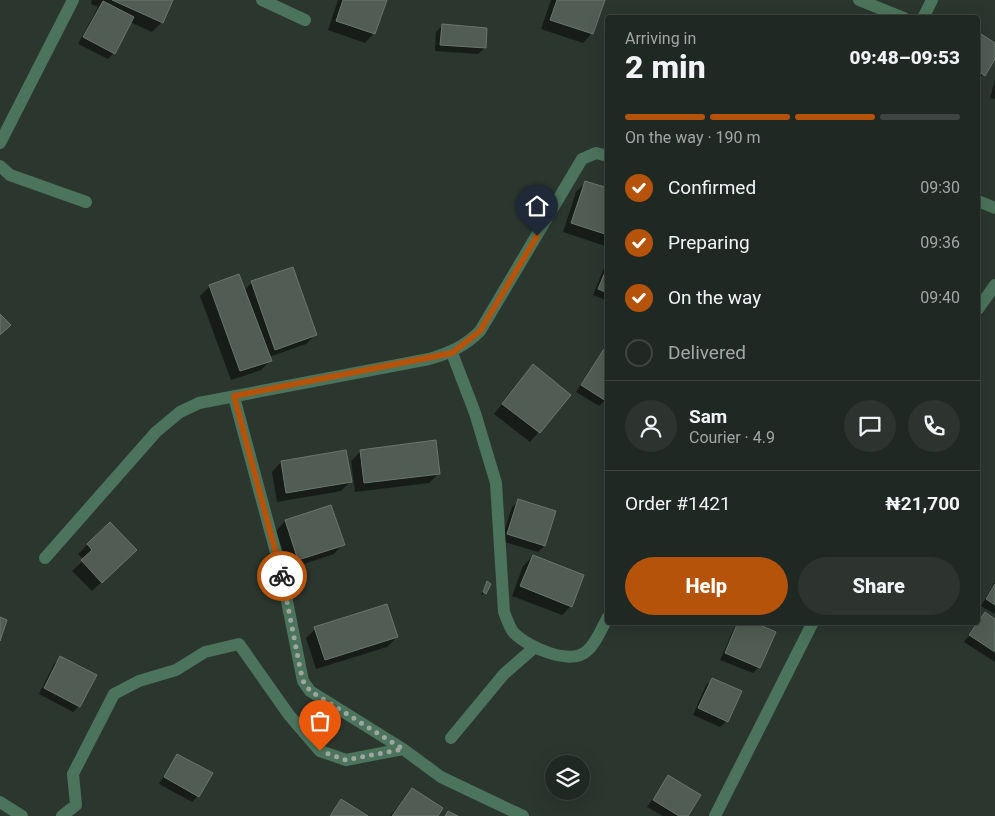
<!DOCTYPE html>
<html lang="en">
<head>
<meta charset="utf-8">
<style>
  body { margin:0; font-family:Roboto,sans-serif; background:#2d3430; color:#f1f3f6; height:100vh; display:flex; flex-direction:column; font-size:19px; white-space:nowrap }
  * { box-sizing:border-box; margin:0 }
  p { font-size:16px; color:#a2a6a6 }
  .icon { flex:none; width:28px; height:28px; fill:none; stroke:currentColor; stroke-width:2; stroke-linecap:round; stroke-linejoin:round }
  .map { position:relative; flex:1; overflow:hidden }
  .side { position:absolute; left:605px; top:15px; width:375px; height:610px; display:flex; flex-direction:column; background:#202823; border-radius:5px; box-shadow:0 5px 20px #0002,0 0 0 1px #3d4441 }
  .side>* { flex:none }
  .controls { position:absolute; left:545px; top:755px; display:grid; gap:10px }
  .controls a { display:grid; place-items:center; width:45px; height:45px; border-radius:50%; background:#202823; box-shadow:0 5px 20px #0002,0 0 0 1px #3d4441; font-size:25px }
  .pin { position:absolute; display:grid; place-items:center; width:42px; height:42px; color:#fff; margin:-51px -21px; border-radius:50% 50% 50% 0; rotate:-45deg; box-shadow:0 0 5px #0007 }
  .pin .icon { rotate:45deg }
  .courier { position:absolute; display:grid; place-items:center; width:50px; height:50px; margin:-25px; border:4px solid #b45309; border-radius:50%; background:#fff; color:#222; box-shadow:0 1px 6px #0007 }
  .headline em { font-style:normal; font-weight:800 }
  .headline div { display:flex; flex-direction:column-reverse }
  .headline { display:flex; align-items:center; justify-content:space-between; height:85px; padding:0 20px }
  h1 { font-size:32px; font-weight:800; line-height:38px }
  .bar { display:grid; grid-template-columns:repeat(4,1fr); gap:8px 5px; align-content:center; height:60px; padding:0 20px }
  .bar i { height:6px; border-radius:4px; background:#3d4441 }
  .bar .active { background:#b45309 }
  .bar p { grid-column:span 4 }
  .line { display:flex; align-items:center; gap:12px; padding:0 20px; border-top:1px solid #3d4441 }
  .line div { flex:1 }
  .round { display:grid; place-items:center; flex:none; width:52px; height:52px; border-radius:26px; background:#2d3430 }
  ol { padding:0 20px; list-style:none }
  li { display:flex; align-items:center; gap:15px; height:55px }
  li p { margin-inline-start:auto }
  li .icon { padding:5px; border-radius:50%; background:#b45309; color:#fff; stroke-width:4 }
  li:last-child { color:#a2a6a6 }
  li i { width:28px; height:28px; border:2px solid #3d4441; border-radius:50% }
  .action { display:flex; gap:10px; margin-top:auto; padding:10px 20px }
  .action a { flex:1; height:58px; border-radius:30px; background:#b45309; color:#fff; font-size:20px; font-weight:800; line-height:58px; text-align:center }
  .action a+a { background:#2d3430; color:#f1f3f6 }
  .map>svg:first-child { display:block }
</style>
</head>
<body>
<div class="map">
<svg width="995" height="816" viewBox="0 0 995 816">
  <rect width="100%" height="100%" fill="#2b362f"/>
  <path fill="#0007" d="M92 0H172L162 22 152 32 130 22 114 53 108 59 78 44 98 7 91 4Z
    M338 0H386L374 33 365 43 328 30Z
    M551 0H604L592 33 583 43 541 29Z
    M442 26 485 48 478 54 435 51 436 32Z
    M978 34 995 45V57L978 81Z
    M995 80V99L990 98Z
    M586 182 608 190V247L563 232 576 192Z
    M608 258V301L593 295Z
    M252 282 315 335 306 344 269 357 270 361 261 370 231 380 200 296 210 286 244 291Z
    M604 351 608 353V397L599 406 576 392Z
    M533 366 570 395 530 442 494 414Z
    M345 451 351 481 341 491 277 502 272 472 281 462Z
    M361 451 439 473 429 483 355 492 351 461Z
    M518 501 544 546 538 552 501 541 512 507Z
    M330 506 343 544 334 554 289 569 276 531 285 521Z
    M110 523 126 559 92 591 72 571 84 560 78 554Z
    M533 556 571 606 562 615 512 596 523 566Z
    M995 582V614L981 606Z
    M487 583 489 584 482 596 481 595Z
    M985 614 995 621V662L964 642Z
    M737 622H750L759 667 753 673 720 660Z
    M315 629 397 637 387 647 316 669 306 638Z
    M61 658 79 706 73 712 39 694 54 664Z
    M713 679 727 721 720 727 693 715 706 685Z
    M178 755 198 796 192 802 159 784Z
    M669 776 687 816H663L647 807Z
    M412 789 436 816H390Z
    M341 801 366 816H329Z"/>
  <path fill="#505c54" stroke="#69766d" d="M112 0H173L163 23Z
    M343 0H387L375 34 336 21Z
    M557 0H605L593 34 550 20Z
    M103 1 134 17 115 54 83 37Z
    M442 24 487 28 486 48 440 45Z
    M978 32 995 43V59L985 76 978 71Z
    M585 181 608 188V235L571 223Z
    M608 265V293L598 289Z
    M293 267 317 335 275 350 251 281Z
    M239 274 272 361 240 371 209 285Z
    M0 314 11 325 0 335Z
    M604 349 608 351 606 401 581 385Z
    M533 364 571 395 540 433 502 404Z
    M436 440 440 474 364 483 360 450Z
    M346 450 352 482 286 493 281 461Z
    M518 499 556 511 545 546 507 534Z
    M331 505 345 545 298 560 285 520Z
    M110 522 137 550 102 583 81 560 92 550 87 544Z
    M533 555 584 575 572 607 520 586Z
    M487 581 491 584 486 594 483 592Z
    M995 584V605L986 599Z
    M387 604 398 637 325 660 314 627Z
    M985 612 995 619V652L969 635Z
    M0 617 7 620 0 641Z
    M738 622H753L776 632 760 668 725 653Z
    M60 656 97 675 80 707 44 688Z
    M712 678 742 691 728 722 698 708Z
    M177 754 213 773 199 797 164 777Z
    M668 775 701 795 688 816H679L653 800Z
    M412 788 443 808 438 816H392Z
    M341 799 368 816H330Z
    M448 811 458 816H445Z"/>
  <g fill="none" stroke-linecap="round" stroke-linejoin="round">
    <path stroke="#4c735b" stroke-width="12" d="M262 0 305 20
      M859 0 904 18
      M923 18 932 0
      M0 143 73 0
      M0 166 10 175 86 202
      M978 201 995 208
      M978 309 995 285
      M452 353 475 413 496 483 504 612C507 619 509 627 514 633 528 647 571 667 588 650 597 642 602 627 608 617
      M234 397 281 571 303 681 310 691 403 749 441 777 523 816
      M45 558 156 432 180 412 199 403 429 359C450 353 465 346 480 331L582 159 596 153 608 156
      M451 738 504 674 535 647
      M0 802 22 816
      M62 816 76 805 73 774 114 694 139 681 176 670 205 652 239 644 289 715 320 751 346 760 403 749
      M715 816 813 622"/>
  </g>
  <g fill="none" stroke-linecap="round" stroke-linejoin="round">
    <path stroke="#9ea6a1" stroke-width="5" stroke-dasharray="0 9" d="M282 576 300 668 303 681 310 691 403 749 346 760 320 751"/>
    <path stroke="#b45309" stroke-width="6" d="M282 576 234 396 452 353 480 331 537 236"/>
  </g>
</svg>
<div class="controls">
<a><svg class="icon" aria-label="layers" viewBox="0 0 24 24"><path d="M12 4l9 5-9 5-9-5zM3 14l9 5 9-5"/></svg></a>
</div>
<div class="pin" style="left:320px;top:751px;background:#ea580c"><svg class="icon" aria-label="bag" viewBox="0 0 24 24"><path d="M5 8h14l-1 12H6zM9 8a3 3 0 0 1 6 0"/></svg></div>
<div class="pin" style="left:537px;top:236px;background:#1f2937"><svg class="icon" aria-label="home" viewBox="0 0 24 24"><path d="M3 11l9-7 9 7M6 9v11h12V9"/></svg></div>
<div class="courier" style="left:282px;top:576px"><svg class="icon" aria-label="bike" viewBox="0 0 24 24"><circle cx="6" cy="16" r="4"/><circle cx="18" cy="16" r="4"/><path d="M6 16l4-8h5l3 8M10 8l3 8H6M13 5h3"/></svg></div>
<section class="side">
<div class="headline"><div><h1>2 min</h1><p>Arriving in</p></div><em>09:48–09:53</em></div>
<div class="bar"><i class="active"></i><i class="active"></i><i class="active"></i><i></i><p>On the way · 190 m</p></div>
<ol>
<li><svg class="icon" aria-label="check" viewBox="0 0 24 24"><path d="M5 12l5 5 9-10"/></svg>Confirmed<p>09:30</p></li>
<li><svg class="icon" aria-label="check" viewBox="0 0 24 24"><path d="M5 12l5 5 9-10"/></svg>Preparing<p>09:36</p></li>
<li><svg class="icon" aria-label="check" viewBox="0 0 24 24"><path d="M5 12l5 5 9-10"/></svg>On the way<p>09:40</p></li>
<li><i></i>Delivered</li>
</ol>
<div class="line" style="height:90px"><a class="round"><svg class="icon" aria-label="person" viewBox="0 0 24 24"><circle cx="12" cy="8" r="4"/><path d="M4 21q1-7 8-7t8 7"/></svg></a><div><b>Sam</b><p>Courier · 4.9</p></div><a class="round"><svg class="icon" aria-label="chat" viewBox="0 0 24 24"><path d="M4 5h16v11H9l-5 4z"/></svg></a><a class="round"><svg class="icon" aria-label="phone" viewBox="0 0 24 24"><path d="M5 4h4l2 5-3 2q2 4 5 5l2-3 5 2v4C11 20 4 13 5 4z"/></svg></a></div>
<div class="line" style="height:65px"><div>Order #1421</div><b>₦21,700</b></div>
<div class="action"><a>Help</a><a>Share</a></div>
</section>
</div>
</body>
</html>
